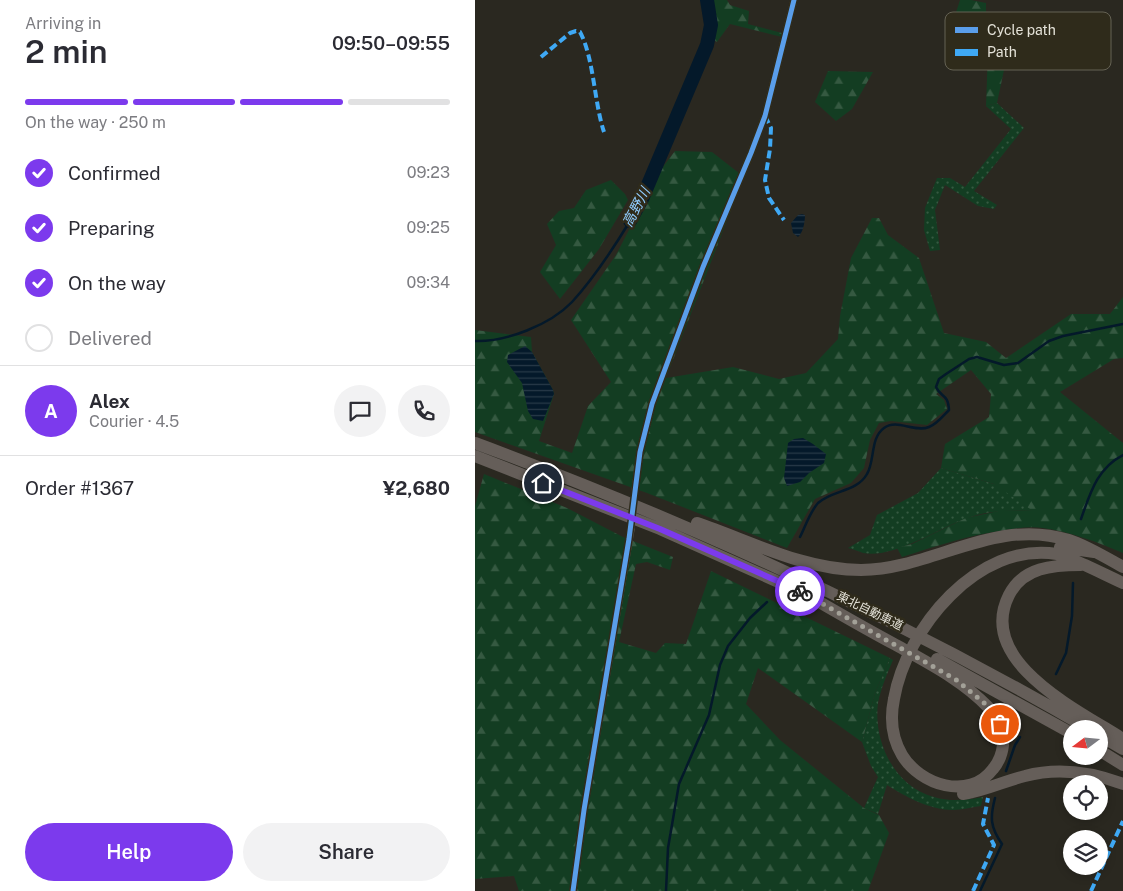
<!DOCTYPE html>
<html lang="en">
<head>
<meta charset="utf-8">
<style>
  body { margin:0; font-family:"Public Sans","Noto Sans JP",sans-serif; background:#f2f2f3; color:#2b2b33; height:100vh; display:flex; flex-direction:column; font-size:19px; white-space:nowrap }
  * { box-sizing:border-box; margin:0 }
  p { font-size:16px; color:#7c7c81 }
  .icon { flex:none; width:28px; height:28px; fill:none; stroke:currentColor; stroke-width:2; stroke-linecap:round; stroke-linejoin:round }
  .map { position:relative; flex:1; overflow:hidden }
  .panel { display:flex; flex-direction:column; background:#fff; width:475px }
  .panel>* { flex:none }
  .needle { width:32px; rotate:254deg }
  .buttons { position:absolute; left:588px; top:720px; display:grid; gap:10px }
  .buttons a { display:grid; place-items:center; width:45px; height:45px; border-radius:50%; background:#fff; box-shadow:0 2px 8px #0003; font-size:25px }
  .pin { position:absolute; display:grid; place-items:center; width:42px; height:42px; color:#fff; margin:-21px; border:2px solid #fff; border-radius:50%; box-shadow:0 1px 5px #0007 }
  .courier { position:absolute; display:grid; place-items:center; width:50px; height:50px; margin:-25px; border:4px solid #7c3aed; border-radius:50%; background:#fff; color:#222; box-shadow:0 1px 6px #0007 }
  .head em { font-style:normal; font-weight:600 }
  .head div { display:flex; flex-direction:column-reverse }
  .head { display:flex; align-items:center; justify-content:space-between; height:85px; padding:0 25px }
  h1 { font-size:32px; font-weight:600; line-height:38px }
  .bar { display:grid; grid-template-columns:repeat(4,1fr); gap:8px 5px; align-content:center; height:60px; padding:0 25px }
  .bar i { height:6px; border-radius:4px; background:#e1e1e2 }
  .bar .current { background:#7c3aed }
  .bar p { grid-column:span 4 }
  .line { display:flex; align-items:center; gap:12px; padding:0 25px; border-top:1px solid #e1e1e2 }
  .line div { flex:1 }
  .round { display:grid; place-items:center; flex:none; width:52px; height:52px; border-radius:26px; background:#f2f2f3 }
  ol { padding:0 25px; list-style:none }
  li { display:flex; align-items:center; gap:15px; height:55px }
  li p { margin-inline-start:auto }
  li .icon { padding:5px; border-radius:50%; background:#7c3aed; color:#fff; stroke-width:4 }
  li:last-child { color:#7c7c81 }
  li i { width:28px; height:28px; border:2px solid #e1e1e2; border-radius:50% }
  .cta { display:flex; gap:10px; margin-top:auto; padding:10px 25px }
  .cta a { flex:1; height:58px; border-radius:30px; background:#7c3aed; color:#fff; font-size:20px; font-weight:600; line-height:58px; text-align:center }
  .cta a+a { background:#f2f2f3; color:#2b2b33 }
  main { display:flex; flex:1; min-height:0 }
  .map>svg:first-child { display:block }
</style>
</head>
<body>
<main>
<section class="panel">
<div class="head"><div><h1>2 min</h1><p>Arriving in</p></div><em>09:50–09:55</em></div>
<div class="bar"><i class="current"></i><i class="current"></i><i class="current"></i><i></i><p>On the way · 250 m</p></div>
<ol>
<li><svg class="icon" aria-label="check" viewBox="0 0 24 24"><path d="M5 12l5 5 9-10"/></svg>Confirmed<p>09:23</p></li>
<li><svg class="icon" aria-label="check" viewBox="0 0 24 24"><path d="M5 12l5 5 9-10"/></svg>Preparing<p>09:25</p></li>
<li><svg class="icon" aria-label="check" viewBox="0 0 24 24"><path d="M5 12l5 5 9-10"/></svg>On the way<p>09:34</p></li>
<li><i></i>Delivered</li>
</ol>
<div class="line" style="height:90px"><b class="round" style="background:#7c3aed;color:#fff">A</b><div><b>Alex</b><p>Courier · 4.5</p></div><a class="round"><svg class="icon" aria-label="chat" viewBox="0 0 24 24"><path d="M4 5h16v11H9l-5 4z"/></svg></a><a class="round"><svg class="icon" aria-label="phone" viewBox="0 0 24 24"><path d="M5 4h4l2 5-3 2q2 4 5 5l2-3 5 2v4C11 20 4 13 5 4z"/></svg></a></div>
<div class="line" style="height:65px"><div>Order #1367</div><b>¥2,680</b></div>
<div class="cta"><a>Help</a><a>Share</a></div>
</section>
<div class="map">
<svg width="648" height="891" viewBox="0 0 648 891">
  <defs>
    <pattern id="grass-dots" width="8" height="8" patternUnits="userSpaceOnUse" patternTransform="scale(1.25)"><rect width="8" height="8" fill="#133d22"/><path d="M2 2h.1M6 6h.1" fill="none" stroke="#355941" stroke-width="1.8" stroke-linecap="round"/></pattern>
    <pattern id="forest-firs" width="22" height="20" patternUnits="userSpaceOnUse" patternTransform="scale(1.25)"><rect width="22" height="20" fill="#133d22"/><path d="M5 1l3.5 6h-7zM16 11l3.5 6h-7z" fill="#355941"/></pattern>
    <pattern id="water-rules" width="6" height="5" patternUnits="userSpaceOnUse" patternTransform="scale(1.25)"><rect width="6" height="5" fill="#04192a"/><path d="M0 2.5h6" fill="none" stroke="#283a48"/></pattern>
  </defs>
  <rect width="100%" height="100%" fill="#2a2820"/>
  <path fill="url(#grass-dots)" d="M522 103 549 128 499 191 522 205 519 209 503 206 470 185 460 210 465 250 455 251 449 230 450 208 462 178H475L490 187 536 129 511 106Z
    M466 468 522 485 559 511C535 510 513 510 490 519 463 529 417 559 388 553 383 551 378 549 373 548L395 535 402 515 443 493Z
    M415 658 418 660C412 674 406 688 403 703 398 742 420 787 459 797 475 802 492 800 508 797L506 806C497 807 487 810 478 810 455 810 431 797 412 785L403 814 389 808 403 777 396 766 387 742 400 693Z"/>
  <path fill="url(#forest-firs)" d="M235 0H252L255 5 274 11 273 24 307 33V37L255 24 242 42 237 39C239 25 239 13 235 0Z
    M485 0H496L511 3V14L523 18 536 37 522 103 511 106 513 51 486 34 475 31Z
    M353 71 398 72 377 109 361 121 340 102Z
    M200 151 237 152 269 177 191 378 258 367 304 379 331 373 363 339 365 316 376 258 397 218H404L413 235 444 258 469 333 511 342 531 358 596 314H635L648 297V358L639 359 585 392 648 443V553C622 542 596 532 568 528 556 526 543 528 530 530 495 535 461 546 427 557L422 548 437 544 491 518 528 510 558 511 519 484 466 468 470 444 514 417 516 394 496 370 461 394 469 400 472 409 452 425 416 421 404 423 395 440 389 468 376 483 340 499 312 548 172 493 0 432V330L56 337 57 352 78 390 79 394 64 441 97 453 113 406 136 382 96 320 141 255 184 172Z
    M136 180 150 194 153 200 124 249 85 299 65 272 81 245 72 224 84 211 99 208 111 190Z
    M9 474 92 508 148 537 198 557 195 570 172 562 161 564 144 642 181 653 190 643 211 644 236 571 415 658 400 693 387 742 283 668 271 704 305 740 389 808 404 815 414 833 393 891H44L39 876 0 879V506Z"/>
  <path fill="url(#water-rules)" d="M327 214 330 215C330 222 328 233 323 237L318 233 316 223 323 215Z
    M50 346 57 352 78 390 79 394 68 421 58 419 53 411 47 383 32 362 33 355Z
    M328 438 338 444 351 454 349 463 334 473 325 482 312 486 309 478 313 443 319 439Z"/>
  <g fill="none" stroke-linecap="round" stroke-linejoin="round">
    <path stroke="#04192a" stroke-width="2.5" d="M0 341C31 342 75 325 97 302 119 278 138 249 155 221
      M606 519C615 494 622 468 648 455
      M325 537C330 527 335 512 343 503 357 490 382 492 392 474 400 461 395 438 409 428 422 418 439 433 454 427 462 424 468 416 474 410 473 393 466 398 461 387L464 379 471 374 494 359 502 357 529 365 543 363 574 341 588 336 648 324
      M581 674 591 653 597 616 598 583
      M531 771 540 745 545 737
      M191 891 193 848 204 784 234 715 245 665 253 646 275 618 292 602
      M505 891 527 844C515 827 515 817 520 798"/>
    <path stroke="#04192a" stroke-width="14" d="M155 221 167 199 232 45 236 25 232 0"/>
    <path stroke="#46443c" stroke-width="7" stroke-dasharray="7 3.5" stroke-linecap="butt" d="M156 530 160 490"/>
    <path stroke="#6c615d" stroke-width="7" d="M160 490 165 452 177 404 228 267 276 153 290 116 319 0
      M98 891 109 810 156 530"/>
    <path stroke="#655e59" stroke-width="12" d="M0 443C213 522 417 614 614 729
      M0 456 185 529 335 596
      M222 523C275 541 329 570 386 570 459 569 518 517 594 540 610 545 632 558 648 567
      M585 547 619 552
      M606 565C578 565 548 567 534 595 500 662 605 711 648 739
      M327 592C358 610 389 628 421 645 453 663 487 680 513 707 523 717 529 731 528 745 527 754 524 762 518 769 494 801 445 785 427 755 417 738 415 718 419 699 431 629 503 541 582 554 592 556 600 561 610 565 623 571 635 577 648 583
      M462 659 596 733
      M624 735 648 749
      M624 750 648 765
      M488 794C510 791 529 781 550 776 584 767 616 772 648 784"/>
    <path stroke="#3fa9f5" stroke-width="4" stroke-dasharray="8 4" stroke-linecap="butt" d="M66 57 95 33 101 31 105 32C119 58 119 102 129 132
      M290 116 296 128 295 149 290 180 294 198 309 220
      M498 891 519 845 508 824 513 798
      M616 891 648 821"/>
    <g stroke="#2f2b1b" stroke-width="8">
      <path id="cycleway" d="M98 891 109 810 154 539 165 452 177 404 228 267 276 153 290 116 319 0"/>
    </g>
    <use href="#cycleway" stroke="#5a9eea" stroke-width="5"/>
  </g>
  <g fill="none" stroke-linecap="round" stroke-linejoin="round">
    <path stroke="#a3a198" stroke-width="5" stroke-dasharray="0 9" d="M325 591 480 679 514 707 525 724"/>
    <path stroke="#7c3aed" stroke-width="6" d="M68 483 185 529 325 591"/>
  </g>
  <g text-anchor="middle" stroke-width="5" stroke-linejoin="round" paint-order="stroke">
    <g font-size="12" fill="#e4e2d8" stroke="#2f2b1b">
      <text transform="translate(395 611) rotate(26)" y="4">東北自動車道</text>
    </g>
    <g font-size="14" font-style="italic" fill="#90ccfe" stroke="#2f2b1b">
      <text transform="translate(161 207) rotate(-62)" y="5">高野川</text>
    </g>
  </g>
  <rect x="470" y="12" width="166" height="58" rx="8" fill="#2f2b1b" stroke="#656254" stroke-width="1"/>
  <rect x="480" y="27" width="23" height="6" fill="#5a9eea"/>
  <rect x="480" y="49" width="23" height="7" fill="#3fa9f5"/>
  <g font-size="14" fill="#e4e2d8">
    <text x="512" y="35">Cycle path</text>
    <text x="512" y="57">Path</text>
  </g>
</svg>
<div class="buttons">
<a><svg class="needle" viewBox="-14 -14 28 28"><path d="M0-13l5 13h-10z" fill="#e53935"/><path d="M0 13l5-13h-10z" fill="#7c7c81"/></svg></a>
<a><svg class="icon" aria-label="locate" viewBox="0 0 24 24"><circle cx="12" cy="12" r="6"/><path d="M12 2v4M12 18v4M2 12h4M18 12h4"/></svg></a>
<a><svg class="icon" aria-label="layers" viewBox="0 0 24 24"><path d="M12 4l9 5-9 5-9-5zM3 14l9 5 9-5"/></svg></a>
</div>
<div class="pin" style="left:525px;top:724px;background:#ea580c"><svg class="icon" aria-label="bag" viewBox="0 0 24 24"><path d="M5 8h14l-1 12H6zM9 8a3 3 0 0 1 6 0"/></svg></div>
<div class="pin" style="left:68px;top:483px;background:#1f2937"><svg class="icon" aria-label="home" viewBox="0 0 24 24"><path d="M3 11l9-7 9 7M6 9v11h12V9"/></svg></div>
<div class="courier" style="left:325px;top:591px"><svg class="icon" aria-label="bike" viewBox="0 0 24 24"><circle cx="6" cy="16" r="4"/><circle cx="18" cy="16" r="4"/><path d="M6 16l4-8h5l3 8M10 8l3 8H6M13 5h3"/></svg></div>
</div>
</main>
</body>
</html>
